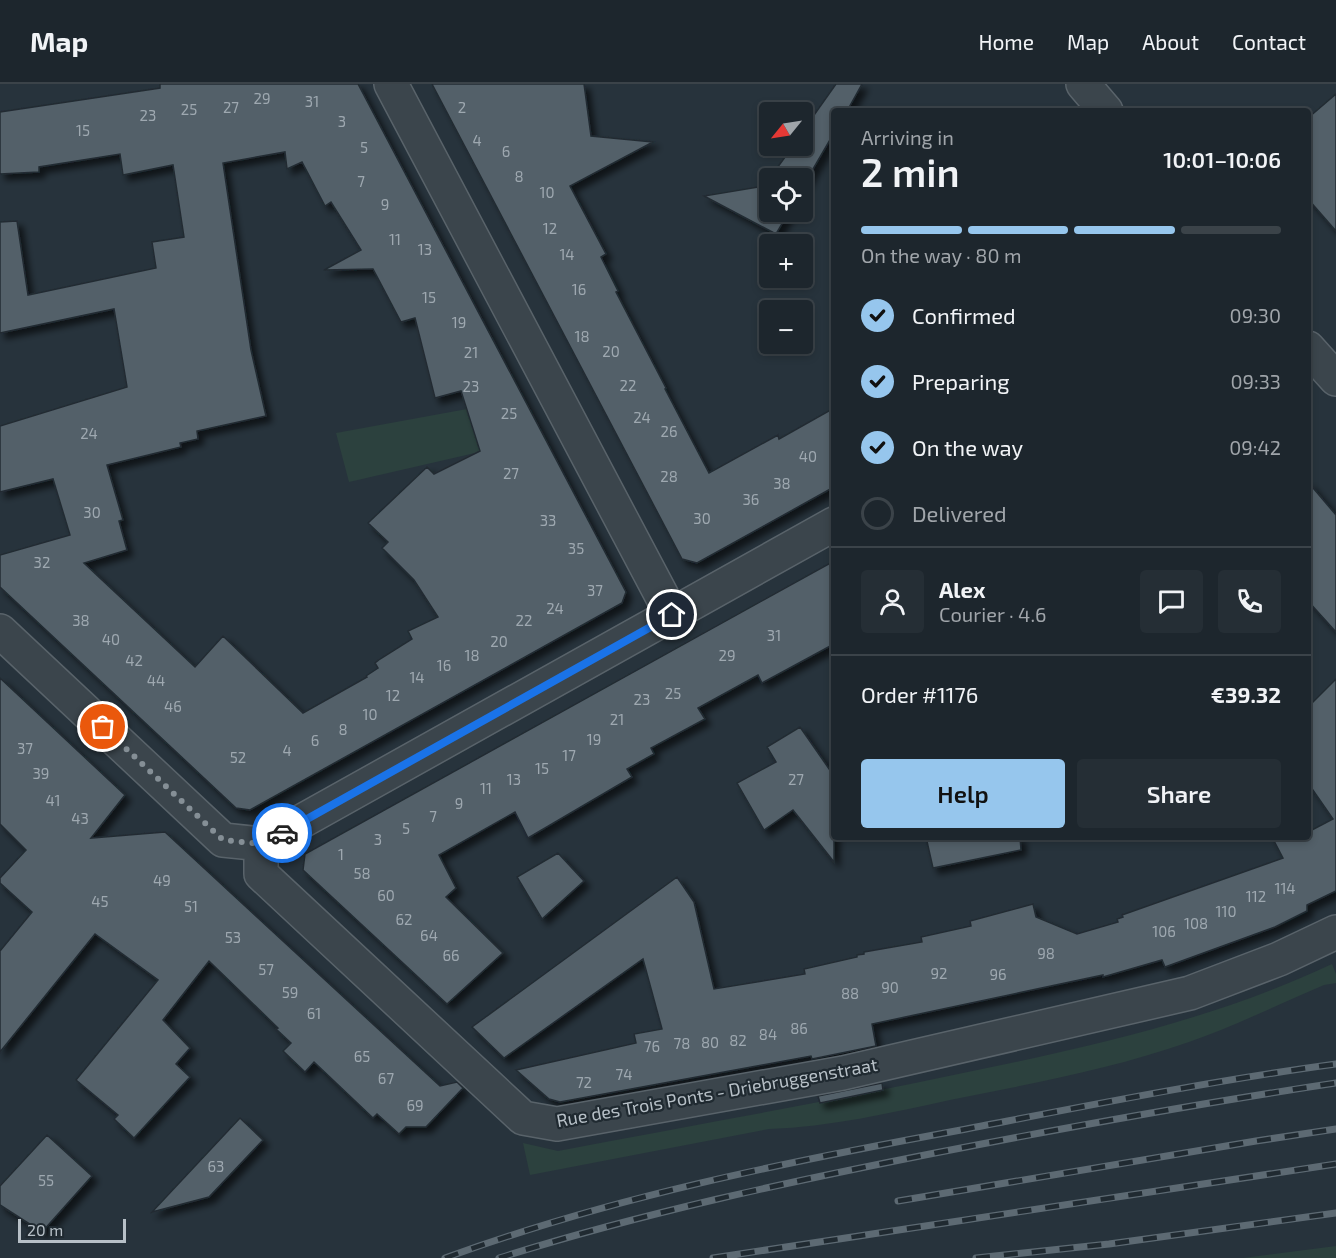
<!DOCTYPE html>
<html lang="en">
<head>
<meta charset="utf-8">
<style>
  body { margin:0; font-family:"Exo 2",sans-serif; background:#252e35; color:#f1f3f6; height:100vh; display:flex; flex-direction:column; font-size:22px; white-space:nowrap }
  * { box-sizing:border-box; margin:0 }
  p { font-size:20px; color:#a0a5aa }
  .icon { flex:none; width:33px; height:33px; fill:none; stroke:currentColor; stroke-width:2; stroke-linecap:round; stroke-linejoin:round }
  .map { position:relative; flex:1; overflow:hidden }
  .sheet { position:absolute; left:831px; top:24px; width:480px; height:732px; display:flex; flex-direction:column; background:#1d262d; border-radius:6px; box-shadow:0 3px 9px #0003,0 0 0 2px #3b4349 }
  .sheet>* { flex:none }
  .needle { width:39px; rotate:240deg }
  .tools { position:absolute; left:759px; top:18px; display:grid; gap:12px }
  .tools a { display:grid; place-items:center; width:54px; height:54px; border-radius:6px; background:#1d262d; box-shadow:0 3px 9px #0003,0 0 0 2px #3b4349; font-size:30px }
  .scale { position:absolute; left:18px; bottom:15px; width:108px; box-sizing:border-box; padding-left:6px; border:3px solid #b7c0c7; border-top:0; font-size:16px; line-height:21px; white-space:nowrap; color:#b7c0c7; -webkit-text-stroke:4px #202a31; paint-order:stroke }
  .pin { position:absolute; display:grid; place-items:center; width:51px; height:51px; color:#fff; margin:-26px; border:3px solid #fff; border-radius:50%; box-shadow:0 2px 6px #0007 }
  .courier { position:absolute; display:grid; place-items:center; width:60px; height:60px; margin:-30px; border:4px solid #1a73e8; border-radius:50%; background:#fff; color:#222; box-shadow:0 2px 8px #0007 }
  .summary em { font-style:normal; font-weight:600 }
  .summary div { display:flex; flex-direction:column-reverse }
  .summary { display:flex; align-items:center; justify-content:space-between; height:102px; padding:0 30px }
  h1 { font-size:39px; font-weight:600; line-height:45px }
  .bar { display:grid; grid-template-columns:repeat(4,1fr); gap:9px 6px; align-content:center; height:72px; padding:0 30px }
  .bar i { height:8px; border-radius:4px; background:#3b4349 }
  .bar .on { background:#96c6ed }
  .bar p { grid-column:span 4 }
  .line { display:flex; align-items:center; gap:15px; padding:0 30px; border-top:2px solid #3b4349 }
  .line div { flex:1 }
  .round { display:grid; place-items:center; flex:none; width:63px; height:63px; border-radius:6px; background:#252e35 }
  ol { padding:0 30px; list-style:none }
  li { display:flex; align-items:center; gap:18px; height:66px }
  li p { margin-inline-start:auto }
  li .icon { padding:6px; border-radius:50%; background:#96c6ed; color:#111; stroke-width:4 }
  li:last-child { color:#a0a5aa }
  li i { width:33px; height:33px; border:3px solid #3b4349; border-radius:50% }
  .primary-button { display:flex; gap:12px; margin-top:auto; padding:12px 30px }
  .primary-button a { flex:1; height:69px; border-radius:6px; background:#96c6ed; color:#111; font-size:24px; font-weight:600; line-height:69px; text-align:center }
  .primary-button a+a { background:#252e35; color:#f1f3f6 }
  header { display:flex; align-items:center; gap:36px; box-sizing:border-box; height:84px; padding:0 30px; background:#1d262d; border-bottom:2px solid #3b4349 }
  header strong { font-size:28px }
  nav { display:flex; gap:33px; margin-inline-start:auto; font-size:21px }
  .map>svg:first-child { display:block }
</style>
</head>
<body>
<header>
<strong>Map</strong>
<nav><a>Home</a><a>Map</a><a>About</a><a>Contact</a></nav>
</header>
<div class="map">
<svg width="1336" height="1174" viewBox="0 0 1336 1174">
  <defs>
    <filter id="shadow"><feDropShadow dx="5.5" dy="5.5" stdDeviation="3" flood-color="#0009"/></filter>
  </defs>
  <rect width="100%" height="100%" fill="#27333c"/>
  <path fill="#2c413e" d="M467 325 500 358 475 369 349 398 336 349Z
    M1332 880 1336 890V899L1324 901C1279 920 1235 942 1189 958 1112 985 1030 1000 950 1016 890 1029 830 1043 769 1045L530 1091 523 1059 558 1067C693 1041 828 1018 963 989 1090 963 1215 935 1332 880Z
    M1336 1162V1174H1243Z"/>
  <path fill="#536069" stroke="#222c33" stroke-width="1.5" fill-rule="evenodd" filter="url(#shadow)" d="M160 0H358L626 508 622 519 250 726 236 724 0 503V471L70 451 53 395 0 408V342L127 303 114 225 0 249V138L17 137 28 211 156 184 152 158 184 153 173 81 123 91 120 70 39 83V88L0 90V28L160 4ZM285 68 287 85 302 78 325 122 331 118 361 166 324 186 373 185 401 238 415 234 435 314 461 307 480 367 434 390 427 383 368 439 388 458 382 464 414 496 438 533 408 547 412 555 380 575 375 579 378 584 366 592 367 593 303 629 223 552 195 583 84 479 127 466 119 437 123 436 107 381 181 363 180 359 198 355 197 347 266 332 251 266 223 79Z
    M432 0H584L591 52 653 58 570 102 606 170 601 173 618 207 616 208 666 304 665 305 709 389 778 351 779 355 834 324V403L697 479 682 475Z
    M836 0H862L847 27H834V49L802 104V94H770V128H789L776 150 704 112 764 102 793 62H802V48Z
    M1336 10V147L1308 115V34Z
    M1308 398 1336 431V548L1308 517Z
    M834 477V560L762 599 758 591 698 624 705 635 651 664 654 670 627 685 632 693 528 754 515 728 439 771 456 804 446 813 503 869 447 920 303 786 305 770Z
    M0 594 125 711 91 754 165 748 440 1002 457 998 463 1004 426 1043H406L399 1050 377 1030 373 1034 314 978 305 988 283 967 291 959 276 945 278 944 209 877 163 936 190 964 176 980 190 993 134 1054 114 1035 118 1031 76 996 158 896 95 850 0 968V867L32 828 0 799V794L26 766 0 740Z
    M1336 595V807L1307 821V827L1275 843 1165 883 1162 876 1103 893V891L872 940 876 962 812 975 811 972 560 1018 549 1015 516 986 636 959 634 950 662 945 643 875 504 974 472 943 677 793 694 818 714 905 805 890 804 885 857 873V871L864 870V868L922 858 921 853 971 842 970 837 1033 820 1036 833 1077 850 1118 838 1117 835 1123 833 1122 831 1283 774 1272 753H1308V748L1333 735 1308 699V623Z
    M800 643 834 692V778L793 726 764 746 737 699 776 678 767 663Z
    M926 753H1020L1021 766 933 784Z
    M558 769 584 797 542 835 517 793Z
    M882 999 883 1006 820 1019 818 1012Z
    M240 1034 263 1056 209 1113 152 1128Z
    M47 1051 92 1092 42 1148 0 1121V1102Z"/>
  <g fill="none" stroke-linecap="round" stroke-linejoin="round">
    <g stroke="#59636a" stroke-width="36">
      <path id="minor" d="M391 0 672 531
        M0 547 223 756 261 760
        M261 760V790L523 1034 557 1040 843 989 1190 909 1279 875 1336 848
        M261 760 834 440"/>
    </g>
    <g stroke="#59636a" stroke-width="36">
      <path id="tertiary" d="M1083 0 1106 27
        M1308 264 1336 295"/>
    </g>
    <use href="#minor" stroke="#3b454c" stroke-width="33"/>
    <use href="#tertiary" stroke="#3b454c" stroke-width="33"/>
    <g stroke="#5d6a73" stroke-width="7">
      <path id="rail" d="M898 1117 1256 1057 1336 1045
        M445 1174C612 1113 786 1078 961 1046 1086 1022 1210 997 1336 980
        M499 1174C642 1129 788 1098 935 1069 1068 1043 1202 1019 1336 999
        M713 1174 1336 1080
        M976 1174 1109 1160 1336 1129"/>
    </g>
    <use href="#rail" stroke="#202a31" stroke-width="4.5" stroke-dasharray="14" stroke-linecap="butt"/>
  </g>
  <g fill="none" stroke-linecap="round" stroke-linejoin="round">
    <path stroke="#858f96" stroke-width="6" stroke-dasharray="0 10.8" d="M103 643 223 756 261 760 282 749"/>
    <path stroke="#1a73e8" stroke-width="8" d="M282 749 672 531"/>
  </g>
  <g text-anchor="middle" stroke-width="4.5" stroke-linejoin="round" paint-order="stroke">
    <g font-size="15" fill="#9ea8b0">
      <text x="262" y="20">29</text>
      <text x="312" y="23">31</text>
      <text x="231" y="29">27</text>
      <text x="462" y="29">2</text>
      <text x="189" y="31">25</text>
      <text x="148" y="37">23</text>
      <text x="342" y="43">3</text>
      <text x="83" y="52">15</text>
      <text x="477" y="62">4</text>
      <text x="364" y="69">5</text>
      <text x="506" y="73">6</text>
      <text x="519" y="98">8</text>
      <text x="361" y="103">7</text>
      <text x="547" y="114">10</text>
      <text x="385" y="126">9</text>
      <text x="550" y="150">12</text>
      <text x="395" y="161">11</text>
      <text x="425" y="171">13</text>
      <text x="567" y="176">14</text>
      <text x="579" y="211">16</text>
      <text x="429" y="219">15</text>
      <text x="459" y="244">19</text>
      <text x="582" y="258">18</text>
      <text x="611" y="273">20</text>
      <text x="471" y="274">21</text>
      <text x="628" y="307">22</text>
      <text x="471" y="308">23</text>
      <text x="509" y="335">25</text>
      <text x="642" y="339">24</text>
      <text x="669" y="353">26</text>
      <text x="89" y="355">24</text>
      <text x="808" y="378">40</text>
      <text x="511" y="395">27</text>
      <text x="669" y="398">28</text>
      <text x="782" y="405">38</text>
      <text x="751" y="421">36</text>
      <text x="92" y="434">30</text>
      <text x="702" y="440">30</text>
      <text x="548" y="442">33</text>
      <text x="576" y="470">35</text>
      <text x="42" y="484">32</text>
      <text x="595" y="512">37</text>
      <text x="555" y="530">24</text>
      <text x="81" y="542">38</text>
      <text x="524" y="542">22</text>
      <text x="774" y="557">31</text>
      <text x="111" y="561">40</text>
      <text x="499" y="563">20</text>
      <text x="472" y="577">18</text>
      <text x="727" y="577">29</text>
      <text x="134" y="582">42</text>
      <text x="444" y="587">16</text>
      <text x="417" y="599">14</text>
      <text x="156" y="602">44</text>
      <text x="673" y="615">25</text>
      <text x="393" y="617">12</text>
      <text x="642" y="621">23</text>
      <text x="173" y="628">46</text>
      <text x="370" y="636">10</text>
      <text x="617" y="641">21</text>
      <text x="343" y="651">8</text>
      <text x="594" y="661">19</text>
      <text x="315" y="662">6</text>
      <text x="25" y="670">37</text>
      <text x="287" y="672">4</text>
      <text x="569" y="677">17</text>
      <text x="238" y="679">52</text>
      <text x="542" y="690">15</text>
      <text x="41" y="695">39</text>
      <text x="514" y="701">13</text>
      <text x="796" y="701">27</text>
      <text x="486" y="710">11</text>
      <text x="53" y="722">41</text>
      <text x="459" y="725">9</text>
      <text x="433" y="738">7</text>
      <text x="80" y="740">43</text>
      <text x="406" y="750">5</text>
      <text x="378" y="761">3</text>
      <text x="341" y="776">1</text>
      <text x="362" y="795">58</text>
      <text x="162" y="802">49</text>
      <text x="1285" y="810">114</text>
      <text x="386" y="817">60</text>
      <text x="1256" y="818">112</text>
      <text x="100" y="823">45</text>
      <text x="191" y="828">51</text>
      <text x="1226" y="833">110</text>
      <text x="404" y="841">62</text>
      <text x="1196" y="845">108</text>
      <text x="1164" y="853">106</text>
      <text x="429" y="857">64</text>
      <text x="233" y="859">53</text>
      <text x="1046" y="875">98</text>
      <text x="451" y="877">66</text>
      <text x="266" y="891">57</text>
      <text x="939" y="895">92</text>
      <text x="998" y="896">96</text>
      <text x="890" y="909">90</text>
      <text x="290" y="914">59</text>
      <text x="850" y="915">88</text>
      <text x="314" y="935">61</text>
      <text x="799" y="950">86</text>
      <text x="768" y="956">84</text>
      <text x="738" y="962">82</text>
      <text x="710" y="964">80</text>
      <text x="682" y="965">78</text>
      <text x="652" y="968">76</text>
      <text x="362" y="978">65</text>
      <text x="624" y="996">74</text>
      <text x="386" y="1000">67</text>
      <text x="584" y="1004">72</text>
      <text x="415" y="1027">69</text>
      <text x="216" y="1088">63</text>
      <text x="46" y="1102">55</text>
    </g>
    <g font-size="18" fill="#b7c0c7" stroke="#202a31">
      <text transform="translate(717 1009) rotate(-10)" y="6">Rue des Trois Ponts - Driebruggenstraat</text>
    </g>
  </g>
</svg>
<div class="tools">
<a><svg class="needle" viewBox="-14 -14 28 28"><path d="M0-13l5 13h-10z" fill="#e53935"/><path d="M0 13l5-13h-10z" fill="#a0a5aa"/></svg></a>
<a><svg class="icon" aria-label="locate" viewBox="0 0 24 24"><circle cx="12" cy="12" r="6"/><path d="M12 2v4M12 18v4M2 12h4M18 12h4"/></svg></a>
<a>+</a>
<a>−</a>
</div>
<div class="scale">20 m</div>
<div class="pin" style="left:103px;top:643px;background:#ea580c"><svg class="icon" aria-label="bag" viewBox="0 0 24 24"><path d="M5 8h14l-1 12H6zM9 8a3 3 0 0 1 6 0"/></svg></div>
<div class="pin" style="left:672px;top:531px;background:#1f2937"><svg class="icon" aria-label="home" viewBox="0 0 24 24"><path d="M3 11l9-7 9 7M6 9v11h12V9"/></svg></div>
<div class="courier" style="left:282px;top:749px"><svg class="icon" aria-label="car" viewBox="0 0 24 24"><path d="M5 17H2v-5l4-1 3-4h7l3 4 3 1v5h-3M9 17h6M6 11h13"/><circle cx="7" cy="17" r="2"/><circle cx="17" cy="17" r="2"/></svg></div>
<section class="sheet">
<div class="summary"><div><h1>2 min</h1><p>Arriving in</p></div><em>10:01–10:06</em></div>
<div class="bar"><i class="on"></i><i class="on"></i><i class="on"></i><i></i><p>On the way · 80 m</p></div>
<ol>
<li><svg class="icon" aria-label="check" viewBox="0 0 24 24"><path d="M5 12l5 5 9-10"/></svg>Confirmed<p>09:30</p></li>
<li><svg class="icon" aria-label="check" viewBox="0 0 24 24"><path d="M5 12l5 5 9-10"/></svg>Preparing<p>09:33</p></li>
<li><svg class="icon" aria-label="check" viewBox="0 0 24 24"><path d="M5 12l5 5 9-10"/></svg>On the way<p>09:42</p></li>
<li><i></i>Delivered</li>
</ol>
<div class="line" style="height:108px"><a class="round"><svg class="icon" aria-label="person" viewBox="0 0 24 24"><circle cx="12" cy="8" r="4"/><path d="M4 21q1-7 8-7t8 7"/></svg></a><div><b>Alex</b><p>Courier · 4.6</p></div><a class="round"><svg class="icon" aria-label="chat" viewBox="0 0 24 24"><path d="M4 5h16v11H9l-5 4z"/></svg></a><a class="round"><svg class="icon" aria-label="phone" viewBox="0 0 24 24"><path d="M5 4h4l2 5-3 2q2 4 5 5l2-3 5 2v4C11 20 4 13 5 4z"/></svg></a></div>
<div class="line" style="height:78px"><div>Order #1176</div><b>€39.32</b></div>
<div class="primary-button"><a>Help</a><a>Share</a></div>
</section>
</div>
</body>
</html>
